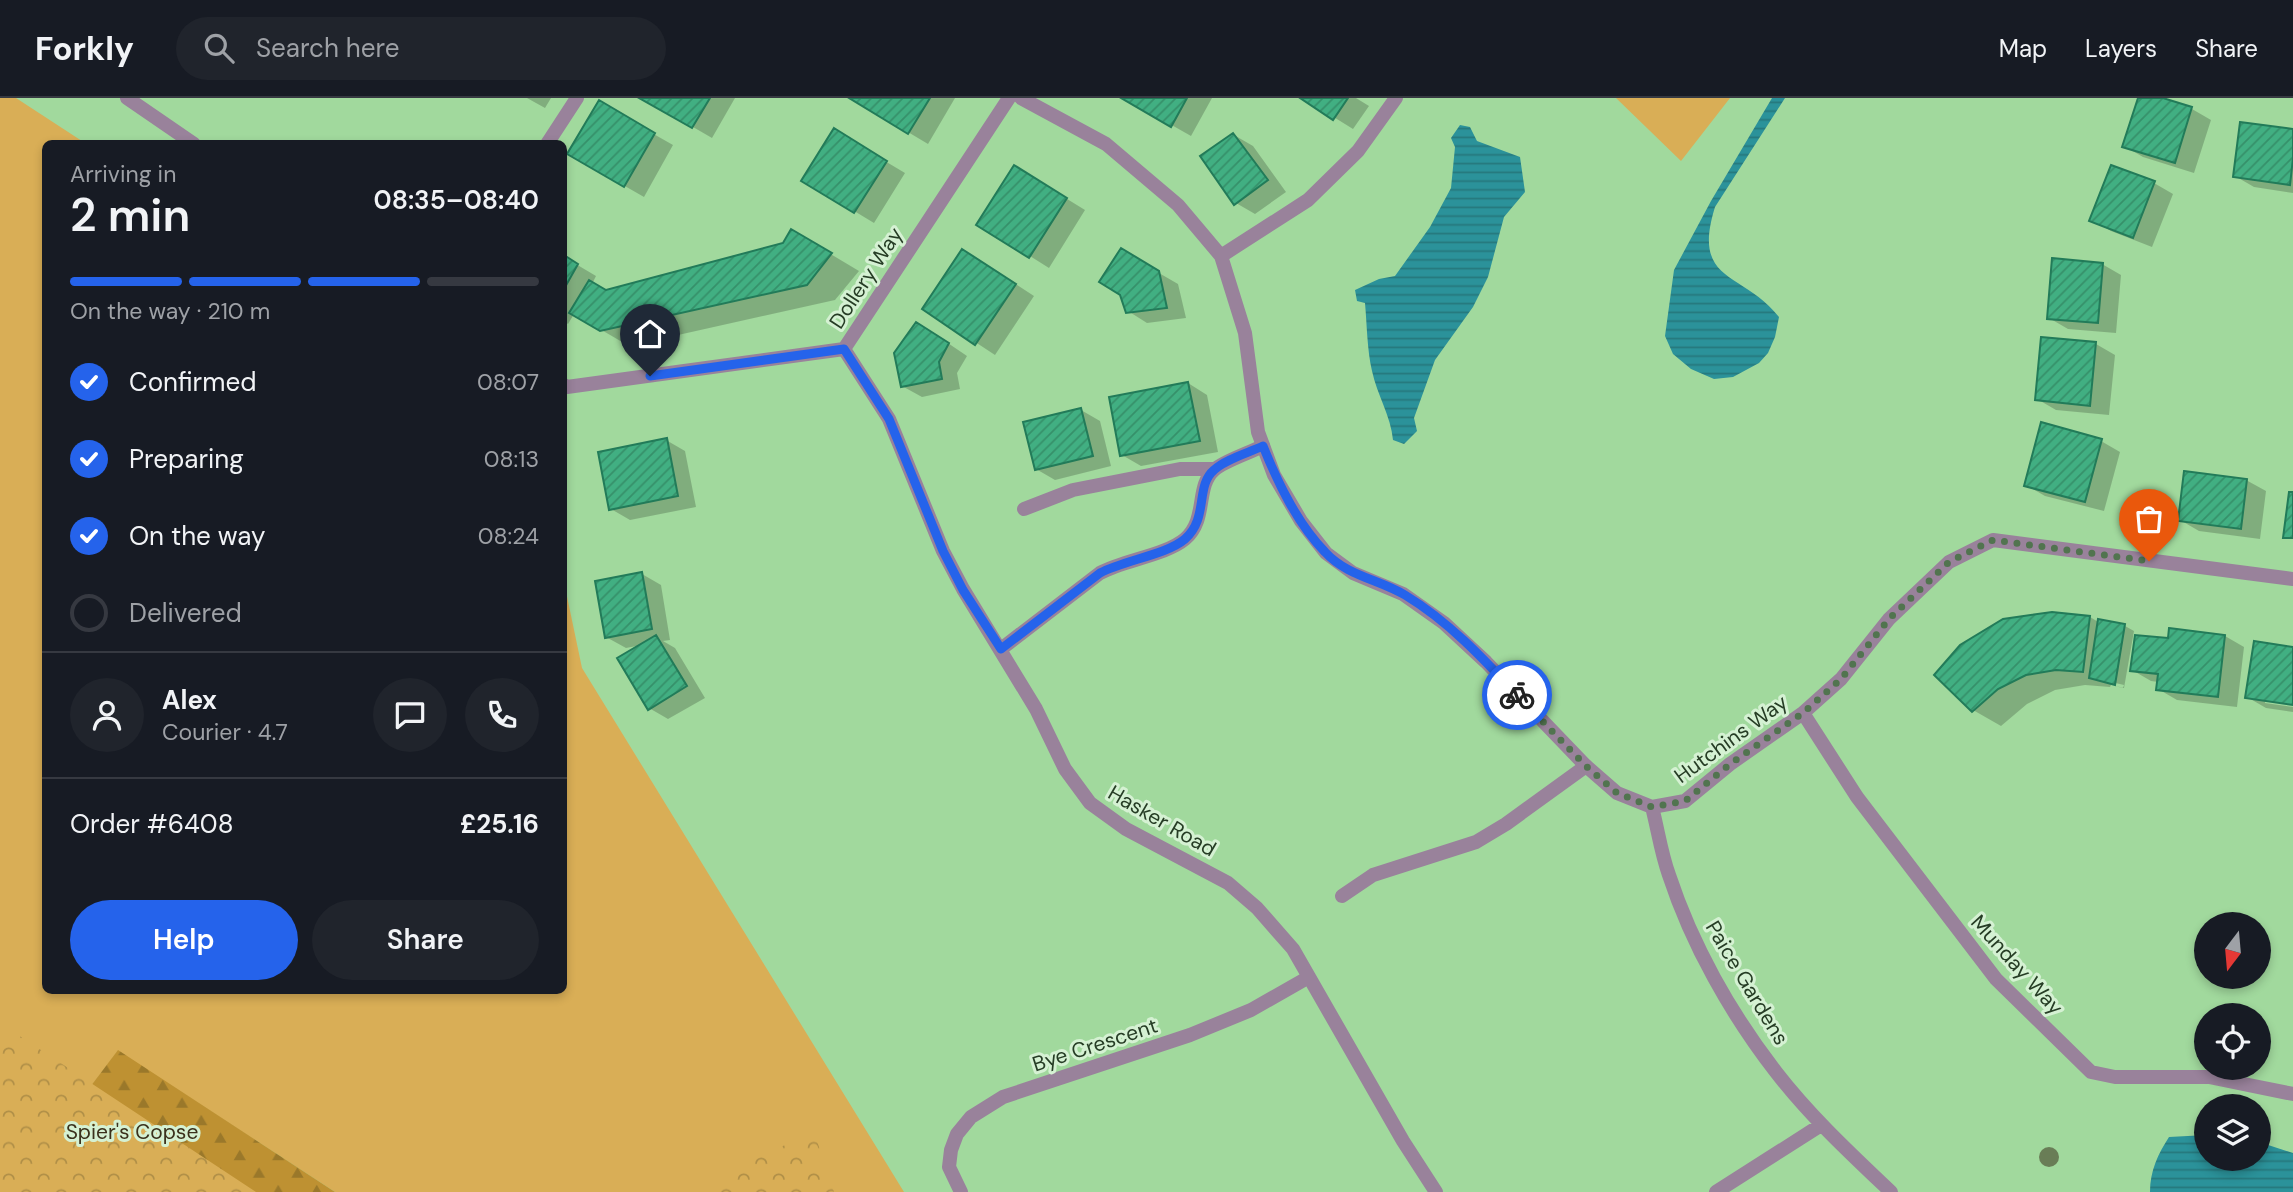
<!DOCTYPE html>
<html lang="en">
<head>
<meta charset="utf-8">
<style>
  body { margin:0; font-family:"DM Sans",sans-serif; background:#20242c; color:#f1f3f6; height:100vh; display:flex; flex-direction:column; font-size:26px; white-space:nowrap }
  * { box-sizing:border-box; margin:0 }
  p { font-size:23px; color:#9ea1a6 }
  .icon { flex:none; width:38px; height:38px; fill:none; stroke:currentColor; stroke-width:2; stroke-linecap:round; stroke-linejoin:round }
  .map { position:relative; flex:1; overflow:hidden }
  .drawer { position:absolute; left:42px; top:42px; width:525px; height:854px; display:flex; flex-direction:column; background:#171b24; border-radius:10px; box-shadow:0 4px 10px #0003 }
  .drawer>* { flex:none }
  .needle { width:46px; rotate:196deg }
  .tools { position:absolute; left:2194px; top:814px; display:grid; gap:14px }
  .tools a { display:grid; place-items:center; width:77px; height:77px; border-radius:50%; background:#171b24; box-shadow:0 4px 10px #0003; font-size:35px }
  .pin { position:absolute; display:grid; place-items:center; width:60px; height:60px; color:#fff; margin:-72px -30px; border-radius:50% 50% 50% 0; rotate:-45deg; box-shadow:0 0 7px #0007 }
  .pin .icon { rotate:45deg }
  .courier { position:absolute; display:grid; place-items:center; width:70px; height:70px; margin:-35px; border:5px solid #2563eb; border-radius:50%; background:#fff; color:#222; box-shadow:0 2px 9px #0007 }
  .overview em { font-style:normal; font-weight:600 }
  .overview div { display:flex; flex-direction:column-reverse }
  .overview { display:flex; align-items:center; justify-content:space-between; height:119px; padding:0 28px }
  h1 { font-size:46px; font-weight:600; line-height:52px }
  .bar { display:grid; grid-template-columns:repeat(4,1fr); gap:10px 7px; align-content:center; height:84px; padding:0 28px }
  .bar i { height:9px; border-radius:5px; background:#363941 }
  .bar .current { background:#2563eb }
  .bar p { grid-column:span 4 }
  .line { display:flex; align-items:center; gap:18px; padding:0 28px; border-top:2px solid #363941 }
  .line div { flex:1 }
  .round { display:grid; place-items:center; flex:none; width:74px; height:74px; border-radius:37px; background:#20242c }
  ol { padding:0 28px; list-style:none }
  li { display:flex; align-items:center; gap:21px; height:77px }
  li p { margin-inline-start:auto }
  li .icon { padding:7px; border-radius:50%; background:#2563eb; color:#fff; stroke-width:4 }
  li:last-child { color:#9ea1a6 }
  li i { width:38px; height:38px; border:4px solid #363941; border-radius:50% }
  .primary-button { display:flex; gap:14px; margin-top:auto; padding:14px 28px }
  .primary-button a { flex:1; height:80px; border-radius:42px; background:#2563eb; color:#fff; font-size:28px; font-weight:600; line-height:80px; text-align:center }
  .primary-button a+a { background:#20242c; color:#f1f3f6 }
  header { display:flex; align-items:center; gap:42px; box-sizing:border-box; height:98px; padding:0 35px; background:#171b24; border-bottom:2px solid #363941 }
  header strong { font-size:33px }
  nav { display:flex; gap:38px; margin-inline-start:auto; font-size:24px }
  .search { width:490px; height:63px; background:#20242c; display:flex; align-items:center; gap:18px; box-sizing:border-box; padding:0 24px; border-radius:38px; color:#9ea1a6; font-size:26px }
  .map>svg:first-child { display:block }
</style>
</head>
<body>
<header>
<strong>Forkly</strong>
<div class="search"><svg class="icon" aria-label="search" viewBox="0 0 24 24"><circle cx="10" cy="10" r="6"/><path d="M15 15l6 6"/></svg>Search here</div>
<nav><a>Map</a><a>Layers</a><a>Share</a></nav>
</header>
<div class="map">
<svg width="2293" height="1094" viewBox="0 0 2293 1094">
  <defs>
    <pattern id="forest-firs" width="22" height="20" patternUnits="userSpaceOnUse" patternTransform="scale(1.75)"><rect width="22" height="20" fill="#be9132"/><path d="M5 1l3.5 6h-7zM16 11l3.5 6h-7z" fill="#9a782a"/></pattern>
    <pattern id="park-crowns" width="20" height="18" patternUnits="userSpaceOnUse" patternTransform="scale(1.75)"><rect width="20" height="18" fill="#d9ae56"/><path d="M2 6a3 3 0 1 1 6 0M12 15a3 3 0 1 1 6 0" fill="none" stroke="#b08f47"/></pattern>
    <pattern id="water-rules" width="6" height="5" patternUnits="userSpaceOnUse" patternTransform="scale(1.75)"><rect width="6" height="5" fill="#2b929a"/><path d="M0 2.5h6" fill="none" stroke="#25787d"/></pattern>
    <pattern id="building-hatch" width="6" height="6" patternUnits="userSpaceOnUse" patternTransform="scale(1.75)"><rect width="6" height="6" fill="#41af82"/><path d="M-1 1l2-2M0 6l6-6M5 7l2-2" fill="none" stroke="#36906a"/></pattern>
  </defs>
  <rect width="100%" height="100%" fill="#a1d99d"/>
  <path fill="#d9ae56" d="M0 0H16L85 45 46 46V892H564V484L582 570 904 1094H335L118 953 11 1094H0Z
    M1616 0H1730L1681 63Z"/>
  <path fill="url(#forest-firs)" d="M118 952 335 1094H11Z"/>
  <path fill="url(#park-crowns)" d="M0 925 256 1094H0Z
    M815 1037 834 1094H709C740 1062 774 1050 815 1037Z"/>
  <path fill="url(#water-rules)" d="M1772 0H1785L1715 109C1691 186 1743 173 1779 219L1775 239 1768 255 1759 265 1733 279 1714 281 1691 271 1673 256 1665 238 1674 172 1711 103Z
    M1460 27 1470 29 1477 43 1520 59 1525 94 1504 119 1488 179 1473 209 1435 262 1414 320 1417 333 1404 346 1393 342C1391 318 1377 297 1372 273 1367 251 1367 227 1365 205L1357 203 1355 192 1379 181 1395 178 1430 129 1451 90 1455 49 1451 40Z
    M2207 1037V1060H2259V1044L2293 1055V1094H2150C2150 1073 2158 1056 2169 1039Z"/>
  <path fill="#0003" fill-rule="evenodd" d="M527 0H551L545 10Z
    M643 0H735L712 40Z
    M851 0H955L928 46Z
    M1124 0H1212L1191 38Z
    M1303 0H1356L1369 8 1353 31Z
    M2139 0H2157L2192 11 2211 22 2194 75 2143 59 2124 48Z
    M599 5 673 47 644 99 569 56Z
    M2293 33V95L2254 89 2235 78Z
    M1234 37 1253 48 1286 94 1255 116 1236 105Z
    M853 44 905 75 874 125 803 82Z
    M1033 80 1085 112 1049 170 979 126Z
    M2154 85 2173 96 2152 149 2111 133 2092 122Z
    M792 133 859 173 835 202 629 248 574 216 568 226 564 223V159L596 178 592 186 606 194 784 147Z
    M1121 153 1178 186 1186 220 1147 225 1128 213Z
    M982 164 1034 198 995 257 925 211Z
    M2102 166 2121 177 2116 235 2068 231 2049 220Z
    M936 237 967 258 957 275 960 291 922 299 902 288Z
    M2096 246 2115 257 2109 317 2056 312 2037 301Z
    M1188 285 1207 297 1218 354 1141 368 1122 357Z
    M1081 312 1100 323 1111 368 1055 382 1036 371Z
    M666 342 685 353 696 409 630 422 611 411Z
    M2101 343 2120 354 2104 413 2045 398 2026 387Z
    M2246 382 2266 393 2260 441 2199 433 2180 422Z
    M642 476 661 487 670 542 663 543 675 550 705 600 668 621 649 610 642 547 626 550 606 539Z
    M2090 519 2100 525 2125 528 2134 533 2124 590 2111 587 2110 589 2085 587 2055 592 2027 606 2001 628 1973 612 2004 523ZM2111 584 2124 587 2123 590 2111 587Z
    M2225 538 2244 549 2237 609 2177 602 2158 591V584L2151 583 2132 572Z
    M2293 551V605L2265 601V605L2293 609V614L2266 610 2247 599Z"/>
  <path fill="url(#building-hatch)" stroke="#227b59" stroke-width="2" d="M639 0H710L692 30Z
    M849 0H930L908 36Z
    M1121 0H1187L1171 29Z
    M1300 0H1348L1333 22Z
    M2138 0H2163L2192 9 2175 65 2122 49Z
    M599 2 655 35 624 89 567 56Z
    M2240 24 2293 31V60L2290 87 2233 79Z
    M834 30 887 63 854 115 801 83Z
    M1233 35 1268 82 1234 107 1200 58Z
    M1014 67 1067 100 1029 160 976 127Z
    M2111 67 2155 83 2133 140 2089 123Z
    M791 131 832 155 807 187 600 233 569 215 589 182 606 192 783 145Z
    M1121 150 1159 173 1167 210 1126 215 1120 197 1099 184Z
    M962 151 1016 186 975 247 922 211Z
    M564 157 578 166 564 191Z
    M2052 160 2103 165 2098 225 2047 221Z
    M916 224 949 245 939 264 942 281 901 289 894 255Z
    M2041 239 2096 244 2090 308 2035 302Z
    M1188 284 1200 343 1120 358 1109 299Z
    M1081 310 1093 358 1035 372 1023 324Z
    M2041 324 2102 341 2085 404 2024 388Z
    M667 340 678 398 609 412 598 354Z
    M2184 373 2247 381 2241 431 2178 423Z
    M2289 394H2293V440H2283Z
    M642 474 652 531 605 540 595 483Z
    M2052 514 2090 518 2083 574 2056 572 2026 577 1998 591 1972 614 1934 577 1960 547 2003 521Z
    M2098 521 2125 526 2115 587 2089 580Z
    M2169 530 2225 537 2218 599 2156 592 2158 576 2130 573 2135 537 2168 540Z
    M656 537 687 588 648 612 617 560Z
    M2254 543 2293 549V607L2245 600Z"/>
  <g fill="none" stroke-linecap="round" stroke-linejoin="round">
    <path stroke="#99829b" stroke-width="14" d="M1024 411 1073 392 1180 371H1214
      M1001 551 1100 475C1124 462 1166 457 1185 441 1208 421 1195 389 1214 372 1224 363 1249 355 1263 348
      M1342 798 1373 777 1476 744 1506 726 1586 668"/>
    <path stroke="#99829b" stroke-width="14" d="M127 0 194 46
      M1021 0 1106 46 1178 107 1221 158 1245 235 1258 334 1274 377 1301 423 1326 455 1353 475 1403 496 1444 525 1486 564 1586 668 1617 695 1652 709 1685 703 1730 666 1803 615 1841 581 1889 521 1949 464 1993 442 2293 481
      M547 46 577 0
      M1221 158 1308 102 1358 53 1396 0
      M844 251 889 321 943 453 963 491 1036 611 1065 671 1090 705 1126 731 1228 785 1257 810 1293 851 1403 1043 1436 1094
      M564 287 567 289 844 251 1009 0
      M1803 615 1857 699 1996 881 2091 974 2115 979H2209L2293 996
      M1652 709C1658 732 1661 755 1669 777 1692 847 1731 916 1776 974 1810 1018 1851 1056 1891 1094
      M961 1094 949 1069 951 1052 957 1036 971 1019 1003 999 1190 937 1251 912 1309 879
      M1716 1094 1821 1027"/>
  </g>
  <circle fill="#697d56" cx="2049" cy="1059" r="10"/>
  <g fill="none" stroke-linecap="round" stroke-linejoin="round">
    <path stroke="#51744f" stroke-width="7" stroke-dasharray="0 12.6" d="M1517 597 1586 668 1617 695 1652 709 1685 703 1730 666 1803 615 1841 581 1889 521 1949 464 1993 442 2149 463"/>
    <path stroke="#2563eb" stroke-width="9" d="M650 278 844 251 889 321 943 453 963 492 1001 551 1100 475C1124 462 1166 457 1185 441 1209 420 1195 388 1214 372 1226 361 1248 355 1263 348 1278 385 1297 425 1325 454 1347 478 1378 481 1405 497 1448 523 1483 560 1517 597"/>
  </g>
  <g text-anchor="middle" stroke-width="6" stroke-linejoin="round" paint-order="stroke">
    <g font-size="21" fill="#263d25" stroke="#d5f1d3">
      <text transform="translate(866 180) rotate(-57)" y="7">Dollery Way</text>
      <text transform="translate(1731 641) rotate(-36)" y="7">Hutchins Way</text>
      <text transform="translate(1162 723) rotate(30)" y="7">Hasker Road</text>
      <text transform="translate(2017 867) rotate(48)" y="7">Munday Way</text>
      <text transform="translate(1747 885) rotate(59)" y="7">Paice Gardens</text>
      <text transform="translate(1095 947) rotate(-18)" y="7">Bye Crescent</text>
    </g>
    <g font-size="21" fill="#3b311c" stroke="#d5f1d3">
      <text x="132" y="1041">Spier's Copse</text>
    </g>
  </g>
</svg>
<div class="tools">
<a><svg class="needle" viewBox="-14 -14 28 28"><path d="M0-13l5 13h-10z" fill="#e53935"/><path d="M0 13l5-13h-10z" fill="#9ea1a6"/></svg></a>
<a><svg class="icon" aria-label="locate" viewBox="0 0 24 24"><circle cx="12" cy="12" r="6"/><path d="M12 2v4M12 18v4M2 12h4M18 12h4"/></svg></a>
<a><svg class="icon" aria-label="layers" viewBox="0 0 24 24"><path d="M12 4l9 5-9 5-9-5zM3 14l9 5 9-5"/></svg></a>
</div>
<div class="pin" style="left:2149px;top:463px;background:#ea580c"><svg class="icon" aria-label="bag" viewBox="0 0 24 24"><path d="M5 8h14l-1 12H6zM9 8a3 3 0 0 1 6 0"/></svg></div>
<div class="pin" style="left:650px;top:278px;background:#1f2937"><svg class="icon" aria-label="home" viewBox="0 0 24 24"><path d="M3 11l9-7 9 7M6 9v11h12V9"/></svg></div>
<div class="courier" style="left:1517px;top:597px"><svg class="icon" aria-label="bike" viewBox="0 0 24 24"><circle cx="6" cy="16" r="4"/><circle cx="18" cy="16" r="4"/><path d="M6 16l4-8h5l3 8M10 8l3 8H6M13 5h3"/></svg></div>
<section class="drawer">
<div class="overview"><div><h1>2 min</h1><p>Arriving in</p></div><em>08:35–08:40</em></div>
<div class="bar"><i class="current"></i><i class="current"></i><i class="current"></i><i></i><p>On the way · 210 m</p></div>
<ol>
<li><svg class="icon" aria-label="check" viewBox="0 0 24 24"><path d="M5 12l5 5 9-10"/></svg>Confirmed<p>08:07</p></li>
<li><svg class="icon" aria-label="check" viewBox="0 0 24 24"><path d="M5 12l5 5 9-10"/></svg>Preparing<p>08:13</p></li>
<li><svg class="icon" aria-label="check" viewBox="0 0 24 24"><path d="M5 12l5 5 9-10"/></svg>On the way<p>08:24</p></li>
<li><i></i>Delivered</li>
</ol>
<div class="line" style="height:126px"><a class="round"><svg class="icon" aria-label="person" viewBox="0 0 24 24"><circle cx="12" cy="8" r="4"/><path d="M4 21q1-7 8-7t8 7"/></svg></a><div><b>Alex</b><p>Courier · 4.7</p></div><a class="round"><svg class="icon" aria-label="chat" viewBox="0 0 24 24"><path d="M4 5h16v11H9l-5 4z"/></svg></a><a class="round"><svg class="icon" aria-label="phone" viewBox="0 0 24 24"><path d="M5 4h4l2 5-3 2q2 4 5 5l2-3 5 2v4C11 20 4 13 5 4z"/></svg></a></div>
<div class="line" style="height:91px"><div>Order #6408</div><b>£25.16</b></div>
<div class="primary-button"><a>Help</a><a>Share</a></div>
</section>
</div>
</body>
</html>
